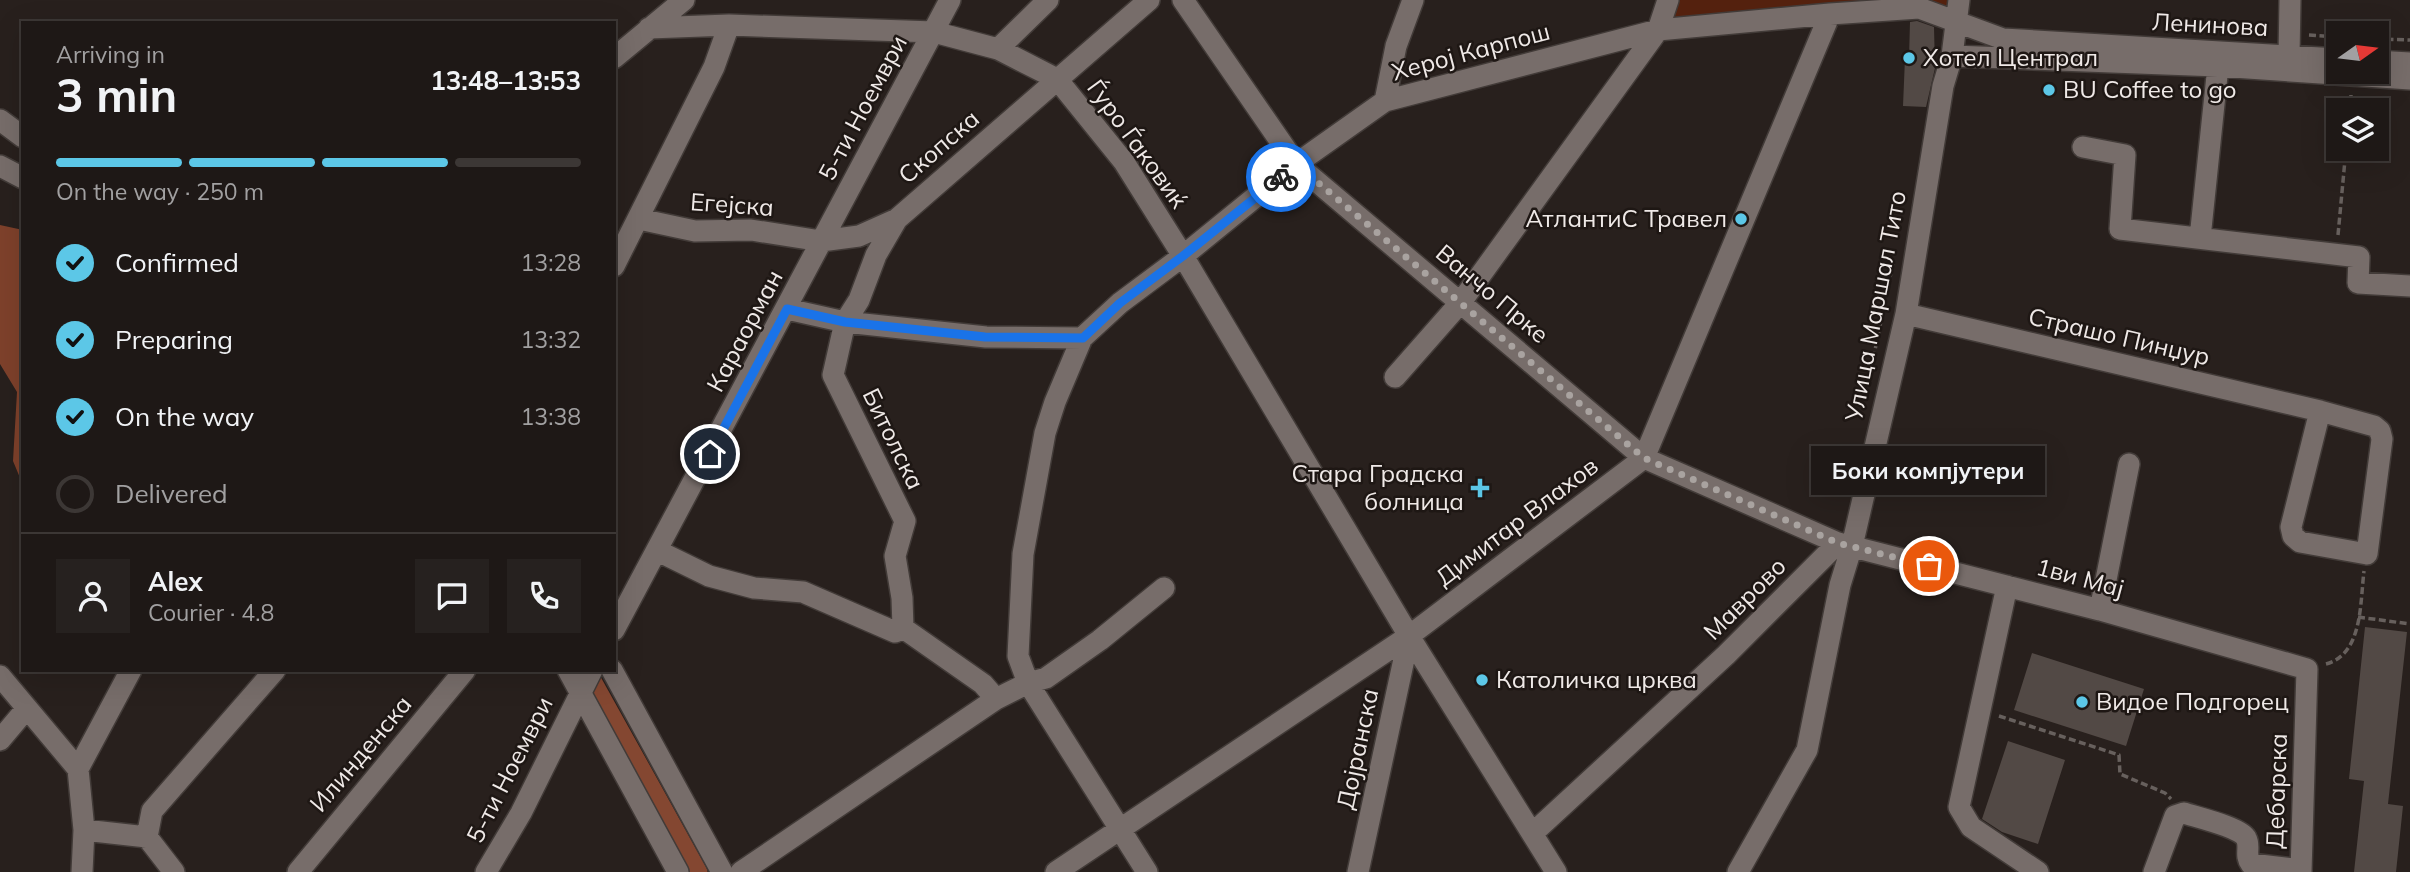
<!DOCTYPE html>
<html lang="en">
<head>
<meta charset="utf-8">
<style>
  body { margin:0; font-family:Mulish,sans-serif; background:#26211f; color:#f1f3f6; height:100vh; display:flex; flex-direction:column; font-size:26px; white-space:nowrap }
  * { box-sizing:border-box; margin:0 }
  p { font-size:23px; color:#a1a0a1 }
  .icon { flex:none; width:38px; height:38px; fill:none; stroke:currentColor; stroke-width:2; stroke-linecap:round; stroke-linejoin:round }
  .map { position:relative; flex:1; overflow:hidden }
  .details { position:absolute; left:21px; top:21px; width:595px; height:651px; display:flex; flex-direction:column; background:#1e1816; border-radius:0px; box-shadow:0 7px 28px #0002,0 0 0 2px #3c3735 }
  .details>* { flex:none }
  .needle { width:46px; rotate:76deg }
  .tools { position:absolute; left:2326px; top:21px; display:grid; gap:14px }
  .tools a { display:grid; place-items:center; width:63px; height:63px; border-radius:0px; background:#1e1816; box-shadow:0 7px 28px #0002,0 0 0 2px #3c3735; font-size:35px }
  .pin { position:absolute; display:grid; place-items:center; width:60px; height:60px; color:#fff; margin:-30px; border:4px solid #fff; border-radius:50%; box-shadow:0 2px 7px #0007 }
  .courier { position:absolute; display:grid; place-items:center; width:70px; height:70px; margin:-35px; border:5px solid #1a73e8; border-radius:50%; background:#fff; color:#222; box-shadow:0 2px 9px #0007 }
  .bubble { position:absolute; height:49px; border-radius:0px; background:#1e1816; box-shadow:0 7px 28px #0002,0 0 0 2px #3c3735; font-size:23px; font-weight:700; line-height:49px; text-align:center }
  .head em { font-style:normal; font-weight:700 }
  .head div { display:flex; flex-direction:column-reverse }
  .head { display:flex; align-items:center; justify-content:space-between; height:119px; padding:0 35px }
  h1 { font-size:46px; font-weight:700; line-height:52px }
  .bar { display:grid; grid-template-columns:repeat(4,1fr); gap:10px 7px; align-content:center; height:84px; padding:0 35px }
  .bar i { height:9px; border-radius:5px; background:#3c3735 }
  .bar .on { background:#5cc7e7 }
  .bar p { grid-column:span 4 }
  .line { display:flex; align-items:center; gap:18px; padding:0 35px; border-top:2px solid #3c3735 }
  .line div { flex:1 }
  .round { display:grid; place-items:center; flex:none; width:74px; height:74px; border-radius:0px; background:#26211f }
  ol { padding:0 35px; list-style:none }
  li { display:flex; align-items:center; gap:21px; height:77px }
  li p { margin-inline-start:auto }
  li .icon { padding:7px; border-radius:50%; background:#5cc7e7; color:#111; stroke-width:4 }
  li:last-child { color:#a1a0a1 }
  li i { width:38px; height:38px; border:4px solid #3c3735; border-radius:50% }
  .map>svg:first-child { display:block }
</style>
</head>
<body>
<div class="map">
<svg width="2410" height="872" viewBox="0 0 2410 872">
  <rect width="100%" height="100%" fill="#28201d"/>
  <path fill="#54210e" d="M1670 0H1959V7L1658 30Z"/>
  <path fill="#7e412b" d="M0 225 23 230V485L13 461 17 392 0 364Z"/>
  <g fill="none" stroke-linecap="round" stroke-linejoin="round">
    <path stroke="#844731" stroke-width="19" d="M586 670 698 872"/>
  </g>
  <path fill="#524945" d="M1917 21 1934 27 1935 68 1926 107 1903 106 1905 58H1909L1910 22Z
    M2365 627 2407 632 2388 804 2403 806 2396 872H2354L2364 781 2349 779Z
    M2032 653 2144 689 2126 746 2014 710Z
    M2008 741 2065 760 2038 844 2002 832 1982 819Z"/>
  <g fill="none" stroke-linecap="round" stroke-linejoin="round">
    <g stroke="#423b38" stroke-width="24">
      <path id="minor" d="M1183 0 1296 164 1644 458 1838 543 2100 610 2307 669 2301 872
        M649 28 729 25 934 32 998 49 1057 79 1124 162 1183 256 1409 636 1556 872
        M998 49 1048 0
        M1952 56 2218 66 2410 79
        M2289 56 2290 0
        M614 58 684 0
        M2376 61 2410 63
        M1385 101 1396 46 1413 0
        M0 120 23 137
        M2083 147 2125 155 2120 229 2359 257 2358 283 2410 286
        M0 166 23 178
        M639 219 695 231 751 230 821 241 859 236 897 219
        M2200 238 2218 66
        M614 266 714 67 729 25
        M787 309 845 322 859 300 876 255 897 219 1149 0
        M1906 314 2320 411 2374 426 2380 431 2382 439 2367 554 2300 542 2293 536 2291 527 2320 411
        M1395 377 1461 302 1658 30 1668 0
        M658 551 709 576 754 588 803 592 895 632 903 628
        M2007 586 1959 807 1971 827 2038 872
        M2100 610 2129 464
        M614 630 950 0
        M568 670 678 872
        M612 670 722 872
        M0 676 78 769
        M996 699 983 684 903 628 902 598 895 556 905 521 833 375 845 322 986 337 1082 338
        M0 740 27 708
        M84 830 147 837 152 811 275 670
        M1534 832 1726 655 1838 543
        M147 837 174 872
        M82 872 84 830 78 769 131 670
        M298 872 465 670
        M486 872 521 813 592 670
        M741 872 996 699 1028 683 1046 678 1100 640 1164 588
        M1056 872 1409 636 1644 458 1830 14
        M1147 872 1028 683 1018 656 1023 554 1045 433 1055 402 1082 338 1120 303 1183 256 1296 164 1385 101 1658 30 1830 14 1919 8 2003 39 2338 59
        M1358 872 1409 636
        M1738 872 1807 750 1840 585 1852 546 1906 314 1943 86 1952 56 1959 0
        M2154 872 2175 816 2184 813C2196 817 2242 828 2246 838 2251 847 2244 855 2251 864L2301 870"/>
    </g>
    <path stroke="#67605d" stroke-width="3.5" stroke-dasharray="7 3.5" stroke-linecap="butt" d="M2309 35 2338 37
      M2376 39 2410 40
      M2350 110 2351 95
      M2338 235 2346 149
      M1869 379 1893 263
      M2358 617 2410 624
      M2326 664C2363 654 2360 603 2364 571
      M1999 716 2119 755 2120 774 2165 793 2171 799"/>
    <use href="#minor" stroke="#776d6a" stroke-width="21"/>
  </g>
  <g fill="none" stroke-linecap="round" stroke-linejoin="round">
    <path stroke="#a9a3a0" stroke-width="7" stroke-dasharray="0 12.6" d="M1281 177 1296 164 1644 458 1838 543 1929 566"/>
    <path stroke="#1a73e8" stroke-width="9" d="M710 454 787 309 845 322 985 337 1083 338 1120 303 1183 256 1281 177"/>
  </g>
  <g fill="#5cc7e7" stroke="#1e1714" stroke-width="2.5">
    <circle cx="1909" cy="58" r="7"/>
    <circle cx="2049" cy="90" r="7"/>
    <circle cx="1741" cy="219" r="7"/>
    <path d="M1476.5 477.5h7v7h7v7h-7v7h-7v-7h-7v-7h7z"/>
    <circle cx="1482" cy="680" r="7"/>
    <circle cx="2082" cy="702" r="7"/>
  </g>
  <g text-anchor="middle" stroke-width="5" stroke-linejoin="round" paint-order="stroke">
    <g font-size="24" fill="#efe9e7" stroke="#1e1714">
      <text transform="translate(2210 25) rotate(3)" y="8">Ленинова</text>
      <text transform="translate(1471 52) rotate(-15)" y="8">Херој Карпош</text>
      <text transform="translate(863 108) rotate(-62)" y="8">5-ти Ноември</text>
      <text transform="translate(1137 144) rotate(54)" y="8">Ѓуро Ѓаковиќ</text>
      <text transform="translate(939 147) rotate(-41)" y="8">Скопска</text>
      <text transform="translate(732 205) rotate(4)" y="8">Егејска</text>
      <text transform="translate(1492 294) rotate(40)" y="8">Ванчо Прке</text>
      <text transform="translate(1876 306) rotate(-79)" y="8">Улица Маршал Тито</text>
      <text transform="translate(745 331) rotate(-62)" y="8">Караорман</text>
      <text transform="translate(2119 337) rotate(13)" y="8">Страшо Пинџур</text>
      <text transform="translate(893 439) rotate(64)" y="8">Битолска</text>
      <text transform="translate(1517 522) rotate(-37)" y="8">Димитар Влахов</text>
      <text transform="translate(2080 578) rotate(15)" y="8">1ви Мај</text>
      <text transform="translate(1745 599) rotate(-45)" y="8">Маврово</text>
      <text transform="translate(1358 749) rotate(-78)" y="8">Дојранска</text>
      <text transform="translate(361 754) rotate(-50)" y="8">Илинденска</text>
      <text transform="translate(510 770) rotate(-63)" y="8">5-ти Ноември</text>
      <text transform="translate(2277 791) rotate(-88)" y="8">Дебарска</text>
    </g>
    <g font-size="24" fill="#efe9e7" stroke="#1e1714" text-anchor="start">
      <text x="1923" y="66">Хотел Централ</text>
      <text x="2063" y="98">BU Coffee to go</text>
      <text x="1727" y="227" text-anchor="end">АтлантиС Травел</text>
      <text x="1464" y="482" text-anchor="end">Стара Градска<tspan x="1464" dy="28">болница</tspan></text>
      <text x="1496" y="688">Католичка црква</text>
      <text x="2096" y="710">Видое Подгорец</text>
    </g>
  </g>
</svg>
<div class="tools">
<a><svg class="needle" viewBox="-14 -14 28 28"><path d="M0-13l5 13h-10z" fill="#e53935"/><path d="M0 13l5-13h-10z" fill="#a1a0a1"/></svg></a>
<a><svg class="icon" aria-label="layers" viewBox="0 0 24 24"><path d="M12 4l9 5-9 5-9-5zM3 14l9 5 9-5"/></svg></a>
</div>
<div class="pin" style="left:1929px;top:566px;background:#ea580c"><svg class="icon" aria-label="bag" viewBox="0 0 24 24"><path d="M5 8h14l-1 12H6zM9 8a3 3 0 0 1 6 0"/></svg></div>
<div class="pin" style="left:710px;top:454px;background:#1f2937"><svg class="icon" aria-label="home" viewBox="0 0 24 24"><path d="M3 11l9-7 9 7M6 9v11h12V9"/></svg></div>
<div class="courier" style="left:1281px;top:177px"><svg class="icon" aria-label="bike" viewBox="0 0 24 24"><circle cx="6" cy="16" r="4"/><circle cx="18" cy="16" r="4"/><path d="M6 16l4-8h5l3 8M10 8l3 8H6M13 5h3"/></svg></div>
<div class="bubble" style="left:1811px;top:446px;width:234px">Боки компјутери</div>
<section class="details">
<div class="head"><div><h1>3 min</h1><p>Arriving in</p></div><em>13:48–13:53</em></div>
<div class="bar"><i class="on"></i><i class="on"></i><i class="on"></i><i></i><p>On the way · 250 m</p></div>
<ol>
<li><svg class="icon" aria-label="check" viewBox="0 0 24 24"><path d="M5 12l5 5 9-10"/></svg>Confirmed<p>13:28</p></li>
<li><svg class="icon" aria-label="check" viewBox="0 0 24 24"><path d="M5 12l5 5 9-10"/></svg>Preparing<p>13:32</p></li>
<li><svg class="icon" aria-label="check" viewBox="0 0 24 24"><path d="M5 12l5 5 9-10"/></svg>On the way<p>13:38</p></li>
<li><i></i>Delivered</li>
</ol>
<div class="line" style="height:126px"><a class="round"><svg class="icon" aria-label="person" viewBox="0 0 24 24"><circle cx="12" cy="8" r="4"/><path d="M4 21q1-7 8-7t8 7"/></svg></a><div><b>Alex</b><p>Courier · 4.8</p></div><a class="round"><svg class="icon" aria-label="chat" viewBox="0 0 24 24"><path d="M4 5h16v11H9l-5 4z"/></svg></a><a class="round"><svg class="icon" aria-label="phone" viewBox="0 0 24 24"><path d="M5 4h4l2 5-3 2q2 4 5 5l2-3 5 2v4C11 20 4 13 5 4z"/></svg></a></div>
</section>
</div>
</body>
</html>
